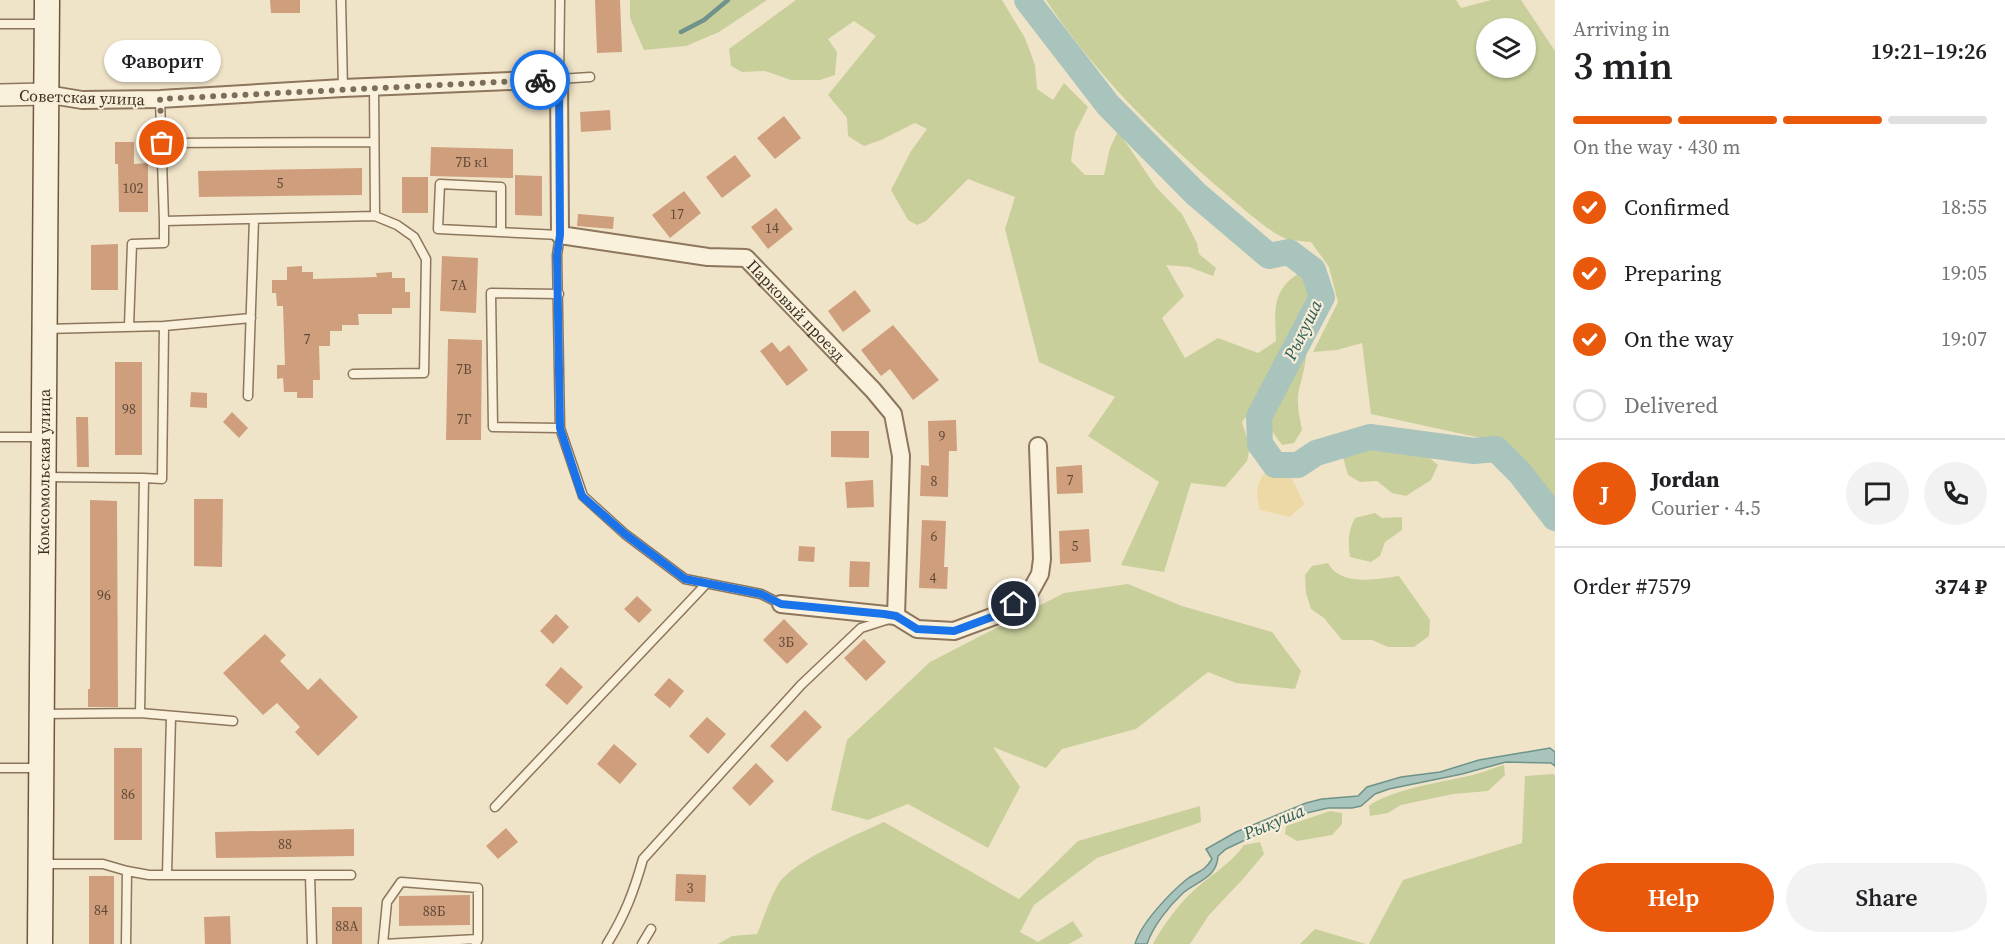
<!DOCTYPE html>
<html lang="en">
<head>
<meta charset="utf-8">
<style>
  body { margin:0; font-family:"Source Serif 4",serif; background:#f2f2f2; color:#202124; height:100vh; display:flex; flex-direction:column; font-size:22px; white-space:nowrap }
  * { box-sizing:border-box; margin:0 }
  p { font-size:20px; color:#757577 }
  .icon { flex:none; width:33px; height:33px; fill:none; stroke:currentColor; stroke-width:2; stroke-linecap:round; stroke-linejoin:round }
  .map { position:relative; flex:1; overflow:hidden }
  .sheet { display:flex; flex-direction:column; background:#fff; width:450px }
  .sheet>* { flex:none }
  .tools { position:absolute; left:1476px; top:18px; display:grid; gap:12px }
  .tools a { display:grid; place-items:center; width:60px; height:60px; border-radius:50%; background:#fff; box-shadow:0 2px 4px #0004; font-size:30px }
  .pin { position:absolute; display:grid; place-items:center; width:51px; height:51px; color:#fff; margin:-26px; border:3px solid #fff; border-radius:50%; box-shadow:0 2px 6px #0007 }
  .courier { position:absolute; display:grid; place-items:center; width:60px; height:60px; margin:-30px; border:4px solid #1a73e8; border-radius:50%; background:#fff; color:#222; box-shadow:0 2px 8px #0007 }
  .bubble { position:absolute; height:42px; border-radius:21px; background:#fff; box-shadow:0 2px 4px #0004; font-size:20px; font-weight:600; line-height:42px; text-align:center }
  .headline em { font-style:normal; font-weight:600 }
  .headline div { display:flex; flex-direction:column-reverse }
  .headline { display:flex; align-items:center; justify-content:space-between; height:102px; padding:0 18px }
  h1 { font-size:39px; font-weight:600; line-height:45px }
  .bar { display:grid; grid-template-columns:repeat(4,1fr); gap:9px 6px; align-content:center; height:72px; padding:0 18px }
  .bar i { height:8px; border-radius:4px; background:#e0e0e0 }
  .bar .selected { background:#ea580c }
  .bar p { grid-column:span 4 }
  .line { display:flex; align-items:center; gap:15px; padding:0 18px; border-top:2px solid #e0e0e0 }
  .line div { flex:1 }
  .round { display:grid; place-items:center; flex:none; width:63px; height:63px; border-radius:32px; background:#f2f2f2 }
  ol { padding:0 18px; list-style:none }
  li { display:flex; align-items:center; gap:18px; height:66px }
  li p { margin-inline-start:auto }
  li .icon { padding:6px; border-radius:50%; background:#ea580c; color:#fff; stroke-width:4 }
  li:last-child { color:#757577 }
  li i { width:33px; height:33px; border:3px solid #e0e0e0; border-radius:50% }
  .action { display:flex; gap:12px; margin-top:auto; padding:12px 18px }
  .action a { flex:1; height:69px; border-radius:36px; background:#ea580c; color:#fff; font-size:24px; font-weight:600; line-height:69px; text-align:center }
  .action a+a { background:#f2f2f2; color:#202124 }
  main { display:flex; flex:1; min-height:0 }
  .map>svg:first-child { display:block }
</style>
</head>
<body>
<main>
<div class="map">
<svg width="1555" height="944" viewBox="0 0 1555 944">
  <rect width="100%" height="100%" fill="#f0e4c8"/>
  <path fill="#c9cf9b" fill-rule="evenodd" d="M630 0H767L719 32 686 46 644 50 630 18Z
    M796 0H1002L1025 38 1035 65 1037 89 1053 100 1064 83 1088 107 1075 133 1071 161 1085 175H1104L1110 148 1118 131 1156 187 1182 214 1197 243 1199 254 1216 268 1213 276 1189 267 1166 265 1184 296 1162 318 1185 358 1218 338 1258 353 1276 341C1275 312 1271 291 1299 273L1308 287V301L1263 395 1242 422 1250 447 1247 461 1225 487 1191 483 1164 572 1121 565 1159 482 1088 436 1115 397 1039 362 1005 229 1015 197 968 179 926 221 917 225 908 220 891 190 911 151 927 129 915 123 881 140 864 146 848 136 847 118 828 95 876 36 854 21 828 39 837 52 835 75 820 80H791L765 71 742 72 731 66 729 49Z
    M1046 0H1456L1461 8 1491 0H1521L1555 51V500L1550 491 1527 467 1499 442 1371 414 1362 343 1337 350 1313 352 1338 302 1329 267 1311 242C1303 241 1292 241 1284 238 1268 231 1240 206 1226 194 1159 137 1095 74 1046 0ZM1486 28H1526V68H1486Z
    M1306 356C1305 370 1300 383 1298 395 1297 407 1300 419 1302 430L1294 443 1282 445 1271 430 1273 405 1290 376 1297 359Z
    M1358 449C1381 449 1402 453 1425 454L1438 465 1431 480 1406 496 1392 493 1377 481 1360 482 1348 475 1343 457Z
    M1375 513 1382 518 1402 517V530L1385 542 1380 556 1371 562 1350 557C1348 542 1348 531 1355 518Z
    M1328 563C1341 587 1378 579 1399 576L1430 620 1429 636 1414 647H1388L1372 640H1342L1324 618 1311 609 1306 593 1305 575 1312 566Z
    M1128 584 1182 606 1272 632 1301 671 1295 689 1236 683 1208 672 1136 729 1062 749 1046 768 993 747 1020 787 988 848 908 804 868 820 831 810 847 740 930 662 1064 593Z
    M1504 765 1505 775 1488 791 1453 794 1401 805 1388 813 1370 816 1369 806C1390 790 1441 782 1468 776 1480 774 1492 768 1504 765Z
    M1553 774 1555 775V944H1369L1403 880 1522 843 1525 776Z
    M1200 806 1201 822 1097 858 1034 905 1020 932 1038 942 1073 921 1083 936 1069 944H718L732 936 757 934C763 920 773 889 782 879 802 857 856 835 884 822L1019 899 1078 841Z
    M1330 811 1342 813V824L1332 835 1297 841 1285 834 1286 826Z
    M1260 842 1264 854 1243 879 1209 915 1190 944H1153C1162 927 1175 909 1189 895 1207 877 1229 866 1244 845Z
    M1315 929 1366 944H1300Z"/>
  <path fill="#ecd9a5" d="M1267 469H1275L1289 472 1304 504 1290 517 1260 510C1255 492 1256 485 1267 469Z"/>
  <path fill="#a9c4bc" stroke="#6f938a" stroke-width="1.5" d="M1550 748 1555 752V766L1551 763 1506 762 1462 774 1389 789 1375 794 1361 806 1352 808H1328L1298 815 1226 849 1218 856C1217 878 1197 881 1183 893 1169 906 1153 926 1147 944H1135C1141 923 1170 893 1187 879 1198 871 1204 872 1212 859L1206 849 1236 832 1306 803 1322 799 1358 796 1367 787 1401 777 1440 772 1479 760Z"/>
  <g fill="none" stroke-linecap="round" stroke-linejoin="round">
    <path stroke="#6f938a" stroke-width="4.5" d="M681 32 704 20 728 0"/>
    <path stroke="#a9c4bc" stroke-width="26" d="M1027 0 1108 105 1196 194 1269 256 1289 252 1313 270 1322 297 1259 417 1260 444 1275 465H1298L1316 453 1370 437 1474 451 1496 449 1520 473 1555 518"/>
  </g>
  <path fill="#cf9f7d" d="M270 0H300V13H271Z
    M595 0H620L622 52 597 53Z
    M610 110 611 130 581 132 580 112Z
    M784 116 801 138 775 159 757 138Z
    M115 142H134V164L148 163V212H119L118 164H115Z
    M431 147 513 149V178L430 176Z
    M735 155 751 176 722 198 706 177Z
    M362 168V195L199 197 198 171Z
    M515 175 542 176V216L515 215Z
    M402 177H428V213H402Z
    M684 191 701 213 670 238 652 215Z
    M776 208 793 229 768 249 751 227Z
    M578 214 614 217 613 229 577 226Z
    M118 244V290H91V245Z
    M442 256 478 258 476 313 440 311Z
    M302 266V272H313V279L377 277 376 273 392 272V278H405V292H410V308H392V314H358L359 325H342V331H330V346H319L320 380H313V398H297V392H284L283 378 277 379V365H285L283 306H277L276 293H272V280H287V267Z
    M855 290 871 311 843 332 828 311Z
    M893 325 939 380 913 400 890 369 881 376 861 350Z
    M448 339 482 340 481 440H446Z
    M772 342 780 352 789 345 808 370 787 386 760 351Z
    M115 362H142V455H115Z
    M191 392 207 393V408L190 407Z
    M232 412 248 428 239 438 223 422Z
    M76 417H88L89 467H77Z
    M956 420 957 451H949L948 497 920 496 921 465 929 466 928 421Z
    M831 431H869V458L831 457Z
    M1082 465 1083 493 1057 494 1056 467Z
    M873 480 874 507 847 508 845 482Z
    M194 499H223L222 567 194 566Z
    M90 500 117 501 118 707H88V689H90Z
    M922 520 946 521 944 567H948L947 589 919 588Z
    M1089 529 1091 562 1060 564 1059 531Z
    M799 546 815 547 814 562 798 561Z
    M850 561 870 562 869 587H849Z
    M637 596 652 610 639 623 624 609Z
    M556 614 569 627 553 644 540 631Z
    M784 619 808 644 787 664 763 640Z
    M265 634 286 655 280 661 308 690 320 678 358 717 318 756 295 732 300 727 277 703 263 715 223 673Z
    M864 639 886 662 866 681 844 658Z
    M561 667 583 687 567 705 545 685Z
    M669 678 684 691 670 708 654 695Z
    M805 710 822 727 787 762 770 746Z
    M707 717 726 734 708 754 689 736Z
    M614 744 637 764 620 784 597 764Z
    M114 748H142V840H114Z
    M756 763 774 781 750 806 732 788Z
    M506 828 518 842 498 859 486 846Z
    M354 829V856L216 858 215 832Z
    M676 874 706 875 705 902 675 901Z
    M89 876H114V944H89Z
    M470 895V925L399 926V896Z
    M332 907H362V944H332Z
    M230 916 231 944H205L204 917Z"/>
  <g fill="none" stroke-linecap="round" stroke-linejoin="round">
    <g stroke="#8d765c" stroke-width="11">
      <path id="service" d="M341 0 343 88
        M560 0 559 79 590 77
        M0 24H45
        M160 99 164 221
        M162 143 374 142
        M501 232V187L440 184 438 229 560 235 557 255 560 428 583 496 625 534 685 579 761 594 781 604
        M559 294 491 293 493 427 560 428
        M129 326 132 244 164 243V221L375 216 374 87
        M164 326 251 318
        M353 374 424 373 426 259 414 237 397 225 375 216
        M248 396 254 219
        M0 437H40
        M44 477 144 478
        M140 713 233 721
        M42 714 140 713 144 478 162 479 164 326 45 329
        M0 768H38
        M495 807 707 583
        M41 864H103L127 871 149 875H351
        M167 875 171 716
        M310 875 312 944
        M383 943 387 902 401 882 478 888V939
        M126 944 127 871
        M383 944 478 939 476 944
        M607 944C625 915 634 891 643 859L801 685 861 628 886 620
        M642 944 651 929"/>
    </g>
    <g stroke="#8d765c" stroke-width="20">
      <g id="minor">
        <path id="s1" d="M46 94 82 100 160 99 343 88 559 79 560 235 708 257 746 258 873 390 893 414 901 456 896 616 917 629 954 631 1000 614 1029 594 1040 574 1042 559 1038 446"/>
        <path d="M781 604 896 616"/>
      </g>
    </g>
    <g stroke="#8d765c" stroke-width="24">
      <path id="tertiary" d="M0 95 46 94"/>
    </g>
    <g stroke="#6f573f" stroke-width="27">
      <g id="secondary">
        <path id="s2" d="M40 944 47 0"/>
      </g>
    </g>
    <use href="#service" stroke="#faf1dc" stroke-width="8"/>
    <use href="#minor" stroke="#faf1dc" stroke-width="16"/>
    <use href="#tertiary" stroke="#faf1dc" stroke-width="21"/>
    <use href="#secondary" stroke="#faf1dc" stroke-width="24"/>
  </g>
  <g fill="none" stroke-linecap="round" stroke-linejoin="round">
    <path stroke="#7c6e5b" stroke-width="6" stroke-dasharray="0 10.8" d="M162 143 160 99 540 80"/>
    <path stroke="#1a73e8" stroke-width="8" d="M540 80 559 79 560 235 557 255 560 428 582 496 625 534 685 579 761 594 781 604 884 614 896 616 917 629 954 631 1000 614 1014 604"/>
  </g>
  <g text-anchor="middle" stroke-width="4.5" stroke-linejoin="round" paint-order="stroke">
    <g font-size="14" fill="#624a37">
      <text x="472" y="167">7Б к1</text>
      <text x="280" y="188">5</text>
      <text x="133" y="193">102</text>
      <text x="677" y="219">17</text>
      <text x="772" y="233">14</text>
      <text x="459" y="290">7А</text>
      <text x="307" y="344">7</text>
      <text x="464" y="374">7В</text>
      <text x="129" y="414">98</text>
      <text x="464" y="424">7Г</text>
      <text x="942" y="441">9</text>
      <text x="1070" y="485">7</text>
      <text x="934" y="486">8</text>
      <text x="934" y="541">6</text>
      <text x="1075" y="551">5</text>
      <text x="933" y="583">4</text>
      <text x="104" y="600">96</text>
      <text x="786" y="647">3Б</text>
      <text x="128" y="799">86</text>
      <text x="285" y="849">88</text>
      <text x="690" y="893">3</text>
      <text x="101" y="915">84</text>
      <text x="434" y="916">88Б</text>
      <text x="347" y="931">88А</text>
    </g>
    <g font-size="16" fill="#3d2e20" stroke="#f7eed8">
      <text transform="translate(82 97) rotate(2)" y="6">Советская улица</text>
      <text dy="6" stroke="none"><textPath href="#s1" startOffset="930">Парковый проезд</textPath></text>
      <text dy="6" stroke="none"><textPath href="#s2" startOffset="472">Комсомольская улица</textPath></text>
    </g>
    <g font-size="18" font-style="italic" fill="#2f5d5a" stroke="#f7eed8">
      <text transform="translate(1303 330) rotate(-64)" y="6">Рыкуша</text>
      <text transform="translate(1274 822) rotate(-23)" y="6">Рыкуша</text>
    </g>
  </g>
</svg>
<div class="tools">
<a><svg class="icon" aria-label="layers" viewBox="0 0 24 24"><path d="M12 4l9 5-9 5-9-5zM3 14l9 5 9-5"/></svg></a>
</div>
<div class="pin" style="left:162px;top:143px;background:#ea580c"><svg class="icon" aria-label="bag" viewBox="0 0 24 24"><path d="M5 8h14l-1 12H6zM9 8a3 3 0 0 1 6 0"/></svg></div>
<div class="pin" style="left:1014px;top:604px;background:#1f2937"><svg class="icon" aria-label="home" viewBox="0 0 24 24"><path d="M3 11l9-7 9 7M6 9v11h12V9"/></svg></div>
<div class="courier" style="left:540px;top:80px"><svg class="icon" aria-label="bike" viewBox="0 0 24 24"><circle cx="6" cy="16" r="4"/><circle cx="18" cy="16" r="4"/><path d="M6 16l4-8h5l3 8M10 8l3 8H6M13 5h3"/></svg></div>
<div class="bubble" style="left:104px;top:40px;width:117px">Фаворит</div>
</div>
<section class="sheet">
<div class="headline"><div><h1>3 min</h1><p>Arriving in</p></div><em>19:21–19:26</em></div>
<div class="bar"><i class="selected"></i><i class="selected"></i><i class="selected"></i><i></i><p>On the way · 430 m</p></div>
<ol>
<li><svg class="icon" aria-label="check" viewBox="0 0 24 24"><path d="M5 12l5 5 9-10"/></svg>Confirmed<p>18:55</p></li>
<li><svg class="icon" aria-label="check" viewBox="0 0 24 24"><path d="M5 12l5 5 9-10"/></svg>Preparing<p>19:05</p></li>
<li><svg class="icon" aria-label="check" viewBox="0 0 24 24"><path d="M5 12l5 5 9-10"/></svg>On the way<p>19:07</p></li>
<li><i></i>Delivered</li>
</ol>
<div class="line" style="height:108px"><b class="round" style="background:#ea580c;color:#fff">J</b><div><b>Jordan</b><p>Courier · 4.5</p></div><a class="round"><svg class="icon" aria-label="chat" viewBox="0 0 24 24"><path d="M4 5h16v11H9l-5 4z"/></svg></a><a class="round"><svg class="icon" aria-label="phone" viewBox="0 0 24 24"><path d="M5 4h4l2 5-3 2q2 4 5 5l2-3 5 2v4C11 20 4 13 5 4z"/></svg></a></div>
<div class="line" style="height:78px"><div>Order #7579</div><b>374 ₽</b></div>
<div class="action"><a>Help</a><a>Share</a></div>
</section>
</main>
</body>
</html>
